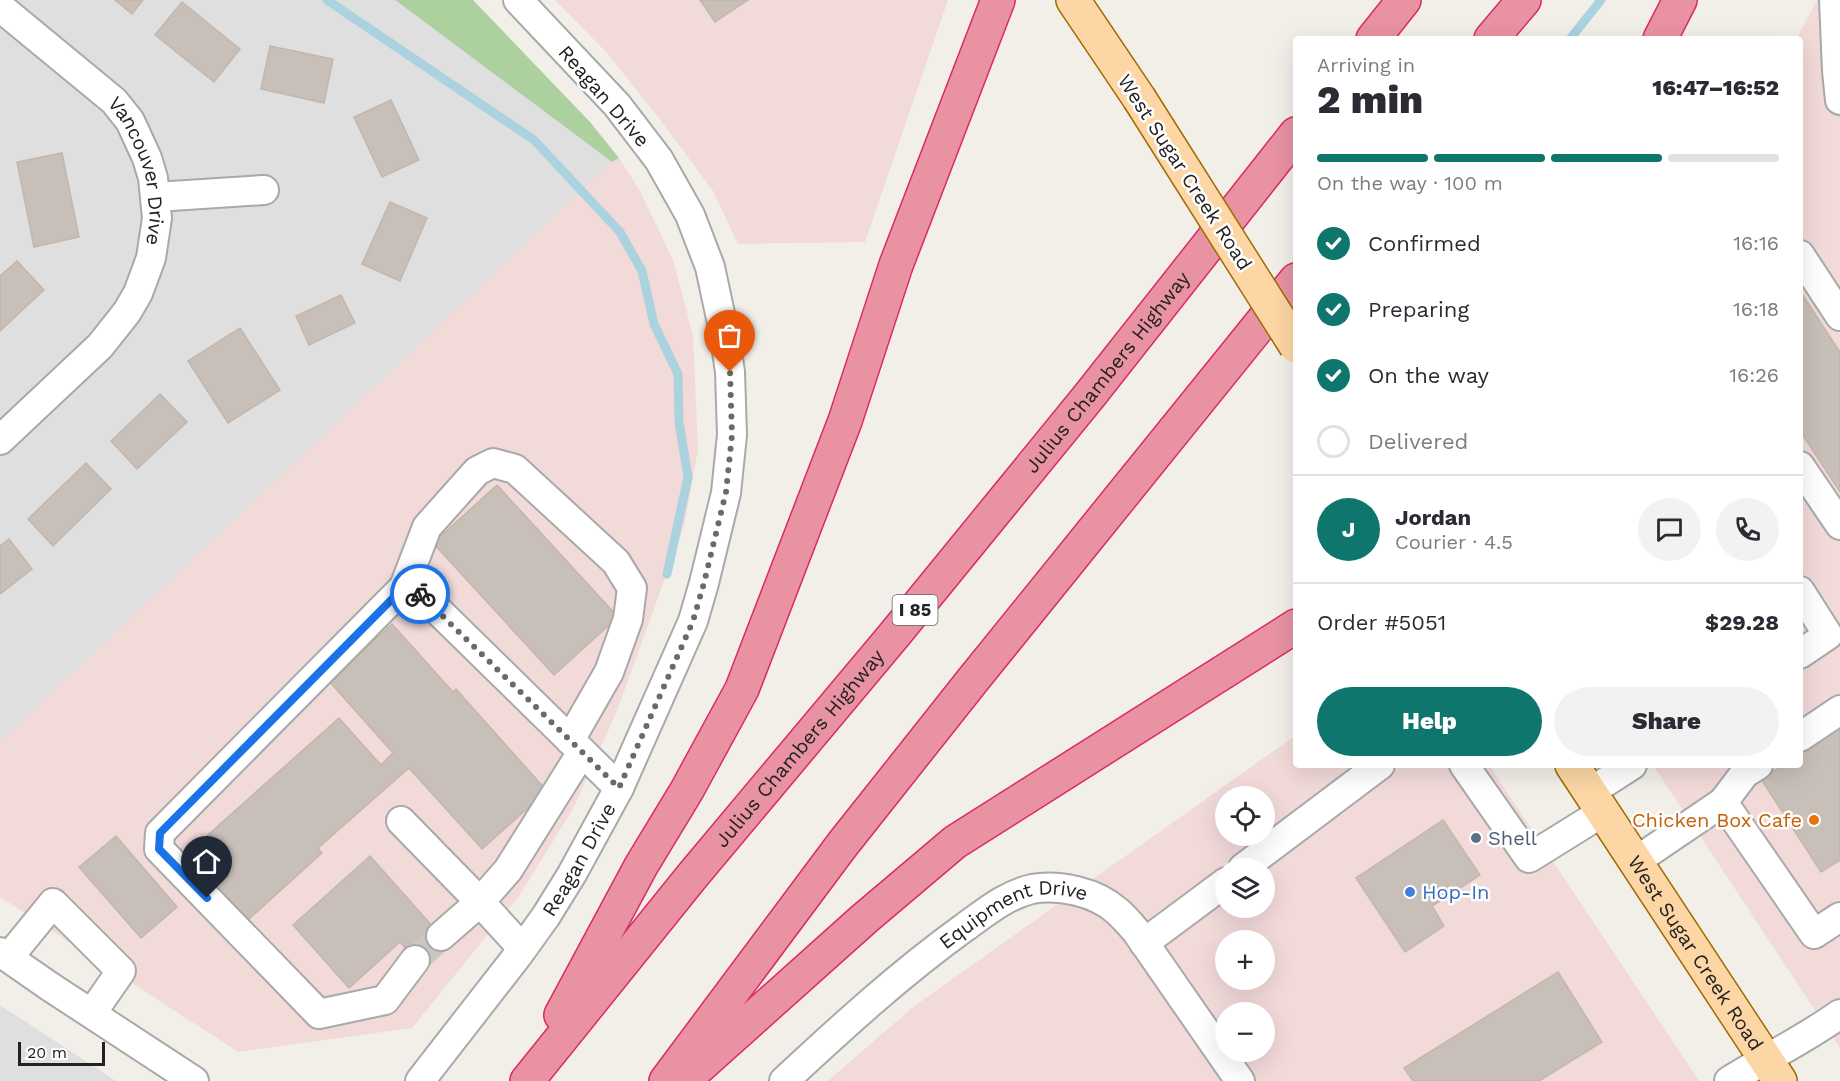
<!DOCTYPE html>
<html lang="en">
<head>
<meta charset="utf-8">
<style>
  body { margin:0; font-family:"Work Sans",sans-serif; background:#f2f2f3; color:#2b2b33; height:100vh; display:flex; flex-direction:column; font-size:22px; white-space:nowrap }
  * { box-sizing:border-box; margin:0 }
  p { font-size:20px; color:#7c7c81 }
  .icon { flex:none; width:33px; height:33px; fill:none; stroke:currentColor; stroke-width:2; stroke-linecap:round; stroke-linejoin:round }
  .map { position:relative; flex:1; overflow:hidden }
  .panel { position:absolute; left:1293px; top:36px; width:510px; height:732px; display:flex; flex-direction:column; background:#fff; border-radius:6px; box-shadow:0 6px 24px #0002 }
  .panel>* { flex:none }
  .fabs { position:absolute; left:1215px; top:786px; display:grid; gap:12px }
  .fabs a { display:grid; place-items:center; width:60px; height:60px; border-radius:50%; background:#fff; box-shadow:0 6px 24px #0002; font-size:30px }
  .scale { position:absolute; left:18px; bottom:15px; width:87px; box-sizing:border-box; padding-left:6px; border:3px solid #222; border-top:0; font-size:16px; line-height:21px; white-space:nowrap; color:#222; -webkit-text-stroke:4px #fff; paint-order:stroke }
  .pin { position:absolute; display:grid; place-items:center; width:51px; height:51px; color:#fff; margin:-62px -26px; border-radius:50% 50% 50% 0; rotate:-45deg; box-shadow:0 0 6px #0007 }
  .pin .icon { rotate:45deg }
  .courier { position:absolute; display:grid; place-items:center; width:60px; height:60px; margin:-30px; border:4px solid #1a73e8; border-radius:50%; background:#fff; color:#222; box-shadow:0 2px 8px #0007 }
  .head em { font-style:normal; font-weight:800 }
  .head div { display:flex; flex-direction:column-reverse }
  .head { display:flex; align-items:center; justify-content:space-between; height:102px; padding:0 24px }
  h1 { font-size:39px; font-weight:800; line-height:45px }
  .bar { display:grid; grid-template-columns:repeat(4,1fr); gap:9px 6px; align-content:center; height:72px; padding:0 24px }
  .bar i { height:8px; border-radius:4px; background:#e1e1e2 }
  .bar .selected { background:#0f766e }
  .bar p { grid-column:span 4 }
  .line { display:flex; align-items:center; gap:15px; padding:0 24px; border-top:2px solid #e1e1e2 }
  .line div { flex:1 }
  .round { display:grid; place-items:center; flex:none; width:63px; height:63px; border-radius:32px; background:#f2f2f3 }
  ol { padding:0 24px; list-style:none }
  li { display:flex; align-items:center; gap:18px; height:66px }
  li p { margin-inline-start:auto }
  li .icon { padding:6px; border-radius:50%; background:#0f766e; color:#fff; stroke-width:4 }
  li:last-child { color:#7c7c81 }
  li i { width:33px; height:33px; border:3px solid #e1e1e2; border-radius:50% }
  .primary-button { display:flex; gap:12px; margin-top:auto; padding:12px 24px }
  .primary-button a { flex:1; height:69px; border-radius:36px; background:#0f766e; color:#fff; font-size:24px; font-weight:800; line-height:69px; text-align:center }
  .primary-button a+a { background:#f2f2f3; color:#2b2b33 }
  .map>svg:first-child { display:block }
</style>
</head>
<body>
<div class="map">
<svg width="1840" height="1081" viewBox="0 0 1840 1081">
  <rect width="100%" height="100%" fill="#f2efe9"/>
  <path fill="#e0dfdf" d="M0 0H395L612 162 0 742Z
    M0 1005 116 1081H0Z"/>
  <path fill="#f2dad9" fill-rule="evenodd" d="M555 0H948L865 242 738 244 713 191 661 121 607 53Z
    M1817 0H1840V1048L1653 765H1800V39H1796Z
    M619 158 640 191 673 260 693 335 698 450 684 526 617 711 573 809 519 896 412 1028 238 1052 0 897V742L612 162Z
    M1296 735V765H1489L1699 1081H828L913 1007ZM1226 796H1264V836H1226ZM1226 868H1264V908H1226ZM1226 940H1264V980H1226ZM1226 1012H1264V1052H1226Z"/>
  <path fill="#add19e" d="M395 0H473L590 122 619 158 612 162Z"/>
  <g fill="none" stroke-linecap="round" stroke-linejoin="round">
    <path stroke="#aad3df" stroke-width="9" d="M327 0 534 140 620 232 642 271 654 324 678 374 679 422 688 477 667 574
      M1570 39 1601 0"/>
  </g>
  <path fill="#c7bfb8" stroke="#c4b6ab" stroke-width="1.5" d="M115 0H143L132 14Z
    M700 0H748L715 22Z
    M182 2 240 49 214 82 155 35Z
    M270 46 333 59 324 103 261 89Z
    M391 100 419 160 382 177 354 117Z
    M62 153 79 237 34 247 17 162Z
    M390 202 427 218 400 281 362 264Z
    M17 261 44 290 0 331V276Z
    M1800 291 1840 352V492L1800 431Z
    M341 295 355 323 309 345 296 316Z
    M240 328 280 390 228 423 188 361Z
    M160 394 187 422 137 469 111 441Z
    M86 463 111 489 53 546 28 519Z
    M497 485 618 617 554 675 433 543Z
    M9 539 32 569 0 594V546Z
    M392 624 453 692 456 689 547 791 482 849 409 768 318 848 322 853 240 927 181 859 339 718 381 765 393 753 329 681Z
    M1840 728V860L1821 872 1761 779 1783 765H1800V754Z
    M1443 820 1480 875 1432 906 1444 926 1405 952 1356 878Z
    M116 836 177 907 141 938 79 867Z
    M370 856 448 944 422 967 400 942 349 988 293 925Z
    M1558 972 1602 1042 1539 1081H1413L1404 1068Z"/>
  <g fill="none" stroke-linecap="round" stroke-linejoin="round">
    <path stroke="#c8c6c1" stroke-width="28" stroke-dasharray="28 14" stroke-linecap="butt" d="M415 960 441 936"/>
    <g stroke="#a9a9a9" stroke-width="32">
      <g id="minor">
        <path d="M1834 0 1837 71 1840 100"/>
        <path id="s1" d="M0 7 114 101 130 121 147 158 153 178 157 218 151 258 138 293 127 312 100 346 0 440"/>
        <path d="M156 197 264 190"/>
        <path d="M1800 255 1840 316"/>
        <path d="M1800 466 1840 525"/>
        <path d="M404 587 427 527 477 471 493 463 515 469 616 562 632 588 628 619 609 672 570 740"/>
        <path d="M1800 591 1828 635 1800 654"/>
        <path d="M1800 737 1840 710"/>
        <path d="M1464 765 1529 858 1603 812"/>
        <path d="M1590 792 1632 765"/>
        <path d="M1723 802 1745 773 1758 765"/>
        <path d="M401 821 480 902 508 870 582 752"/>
        <path d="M1636 861 1723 802 1814 934 1840 917"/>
        <path d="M1243 868 1380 765"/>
        <path d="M441 936 480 902 522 948"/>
        <path d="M1144 943 1226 882"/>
        <path d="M0 952 49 986 194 1081"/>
        <path d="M9 957 53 903 121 971 92 1013"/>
        <path d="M415 960 385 1000 319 1014 159 849 160 833 404 587 416 589 619 788"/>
        <path id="s2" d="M420 1081 518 955 546 916 572 874 619 788 693 621 704 583 726 493 732 435 730 372 725 337 710 267 690 215 659 160 617 105 518 0"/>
        <path id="s3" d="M784 1081C842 1027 901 973 965 927 986 912 1006 895 1032 889 1059 884 1096 892 1117 911 1124 917 1130 924 1136 931L1240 1081"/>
        <path d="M1729 1081C1766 1058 1805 1039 1840 1014"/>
      </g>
    </g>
    <g stroke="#a06b00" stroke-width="36">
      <g id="major">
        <path d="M1073 0 1139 98"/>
        <path id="s4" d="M1572 765 1780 1081"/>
      </g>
    </g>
    <g stroke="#dc2a67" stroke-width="36">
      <g id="highway">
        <path d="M1373 39 1404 0"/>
        <path d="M1491 39 1524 0"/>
        <path d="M1660 39 1680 0"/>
        <path d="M561 1015 641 866 687 790 742 689 845 421 896 265 998 0"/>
        <path id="s5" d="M527 1081 693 875 895 634 1090 395 1296 134"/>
        <path d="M666 1081 842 845 972 681 1296 280"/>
        <path d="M683 1081 864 919 955 842 1296 626"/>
      </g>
    </g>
    <use href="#minor" stroke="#fff" stroke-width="28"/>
    <use href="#major" stroke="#fcd6a4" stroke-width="33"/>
    <use href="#highway" stroke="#e892a2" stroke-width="33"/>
    <g stroke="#a06b00" stroke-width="36" stroke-linecap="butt">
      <path id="major-bridge" d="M1139 98 1296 346"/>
    </g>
    <use href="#major-bridge" stroke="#fcd6a4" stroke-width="33"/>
  </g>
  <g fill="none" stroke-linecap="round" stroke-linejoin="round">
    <path stroke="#6b6a68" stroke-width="6" stroke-dasharray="0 10.8" d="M420 594 619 788 693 621 704 583 726 492 732 435 730 372"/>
    <path stroke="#1a73e8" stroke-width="8" d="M207 898 159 849 160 833 404 587 416 589 420 594"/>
  </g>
  <circle fill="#e8710a" stroke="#fff" stroke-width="2" cx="1814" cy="820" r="6"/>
  <circle fill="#5c6f8a" stroke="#fff" stroke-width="2" cx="1476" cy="838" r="6"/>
  <circle fill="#3f7fe0" stroke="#fff" stroke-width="2" cx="1410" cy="892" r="6"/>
  <g text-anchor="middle" stroke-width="5" stroke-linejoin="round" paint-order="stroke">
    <rect fill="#fff" stroke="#646464" stroke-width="1.5" x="892.5" y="595" width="45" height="30" rx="4.5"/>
    <g font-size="18" font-weight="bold" fill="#222">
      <text x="915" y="616">I 85</text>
    </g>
    <g font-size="20" fill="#222" stroke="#fff">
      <text transform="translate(604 96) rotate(49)" y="7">Reagan Drive</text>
      <text transform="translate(1185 172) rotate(57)" y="7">West Sugar Creek Road</text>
      <text dy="7" stroke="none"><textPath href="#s1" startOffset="224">Vancouver Drive</textPath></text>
      <text dy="7" stroke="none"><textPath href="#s5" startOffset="916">Julius Chambers Highway</textPath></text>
      <text dy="7" stroke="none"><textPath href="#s5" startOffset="430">Julius Chambers Highway</textPath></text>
      <text dy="7" stroke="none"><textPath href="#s2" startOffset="273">Reagan Drive</textPath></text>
      <text dy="7" stroke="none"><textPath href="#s3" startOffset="290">Equipment Drive</textPath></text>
      <text dy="7" stroke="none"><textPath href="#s4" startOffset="225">West Sugar Creek Road</textPath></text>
    </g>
    <g font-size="20" fill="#c56008" stroke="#fff" text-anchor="end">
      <text x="1802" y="827">Chicken Box Cafe</text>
    </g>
    <g font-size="20" fill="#4e5e75" stroke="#fff" text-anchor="start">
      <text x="1488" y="845">Shell</text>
    </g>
    <g font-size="20" fill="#366cbe" stroke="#fff" text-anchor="start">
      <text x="1422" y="899">Hop-In</text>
    </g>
  </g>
</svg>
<div class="fabs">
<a><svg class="icon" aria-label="locate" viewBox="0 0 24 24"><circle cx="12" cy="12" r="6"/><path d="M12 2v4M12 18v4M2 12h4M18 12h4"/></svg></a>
<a><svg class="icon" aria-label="layers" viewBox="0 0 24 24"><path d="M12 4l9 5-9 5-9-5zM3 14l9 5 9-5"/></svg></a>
<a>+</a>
<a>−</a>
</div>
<div class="scale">20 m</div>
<div class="pin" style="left:730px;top:372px;background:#ea580c"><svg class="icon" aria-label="bag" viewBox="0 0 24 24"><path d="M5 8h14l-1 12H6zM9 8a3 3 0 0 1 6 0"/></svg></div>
<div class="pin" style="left:207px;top:898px;background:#1f2937"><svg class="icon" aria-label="home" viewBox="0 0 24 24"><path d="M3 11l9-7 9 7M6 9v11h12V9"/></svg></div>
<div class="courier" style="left:420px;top:594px"><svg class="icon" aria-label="bike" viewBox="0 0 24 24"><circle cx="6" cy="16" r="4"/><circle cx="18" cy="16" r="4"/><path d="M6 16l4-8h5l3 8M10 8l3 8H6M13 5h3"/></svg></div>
<section class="panel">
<div class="head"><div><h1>2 min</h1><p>Arriving in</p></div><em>16:47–16:52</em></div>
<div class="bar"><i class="selected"></i><i class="selected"></i><i class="selected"></i><i></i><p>On the way · 100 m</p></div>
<ol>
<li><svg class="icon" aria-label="check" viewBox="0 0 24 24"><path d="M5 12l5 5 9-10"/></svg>Confirmed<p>16:16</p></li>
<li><svg class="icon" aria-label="check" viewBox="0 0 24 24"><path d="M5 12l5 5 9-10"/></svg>Preparing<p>16:18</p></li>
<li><svg class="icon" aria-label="check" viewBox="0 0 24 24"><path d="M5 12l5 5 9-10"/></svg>On the way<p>16:26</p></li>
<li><i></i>Delivered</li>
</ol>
<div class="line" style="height:108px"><b class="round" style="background:#0f766e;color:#fff">J</b><div><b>Jordan</b><p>Courier · 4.5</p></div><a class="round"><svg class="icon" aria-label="chat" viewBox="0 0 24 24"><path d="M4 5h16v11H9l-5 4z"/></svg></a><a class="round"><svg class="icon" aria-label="phone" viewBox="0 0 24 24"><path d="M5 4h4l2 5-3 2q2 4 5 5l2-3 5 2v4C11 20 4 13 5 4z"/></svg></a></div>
<div class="line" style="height:78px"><div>Order #5051</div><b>$29.28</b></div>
<div class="primary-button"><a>Help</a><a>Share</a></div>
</section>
</div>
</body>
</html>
